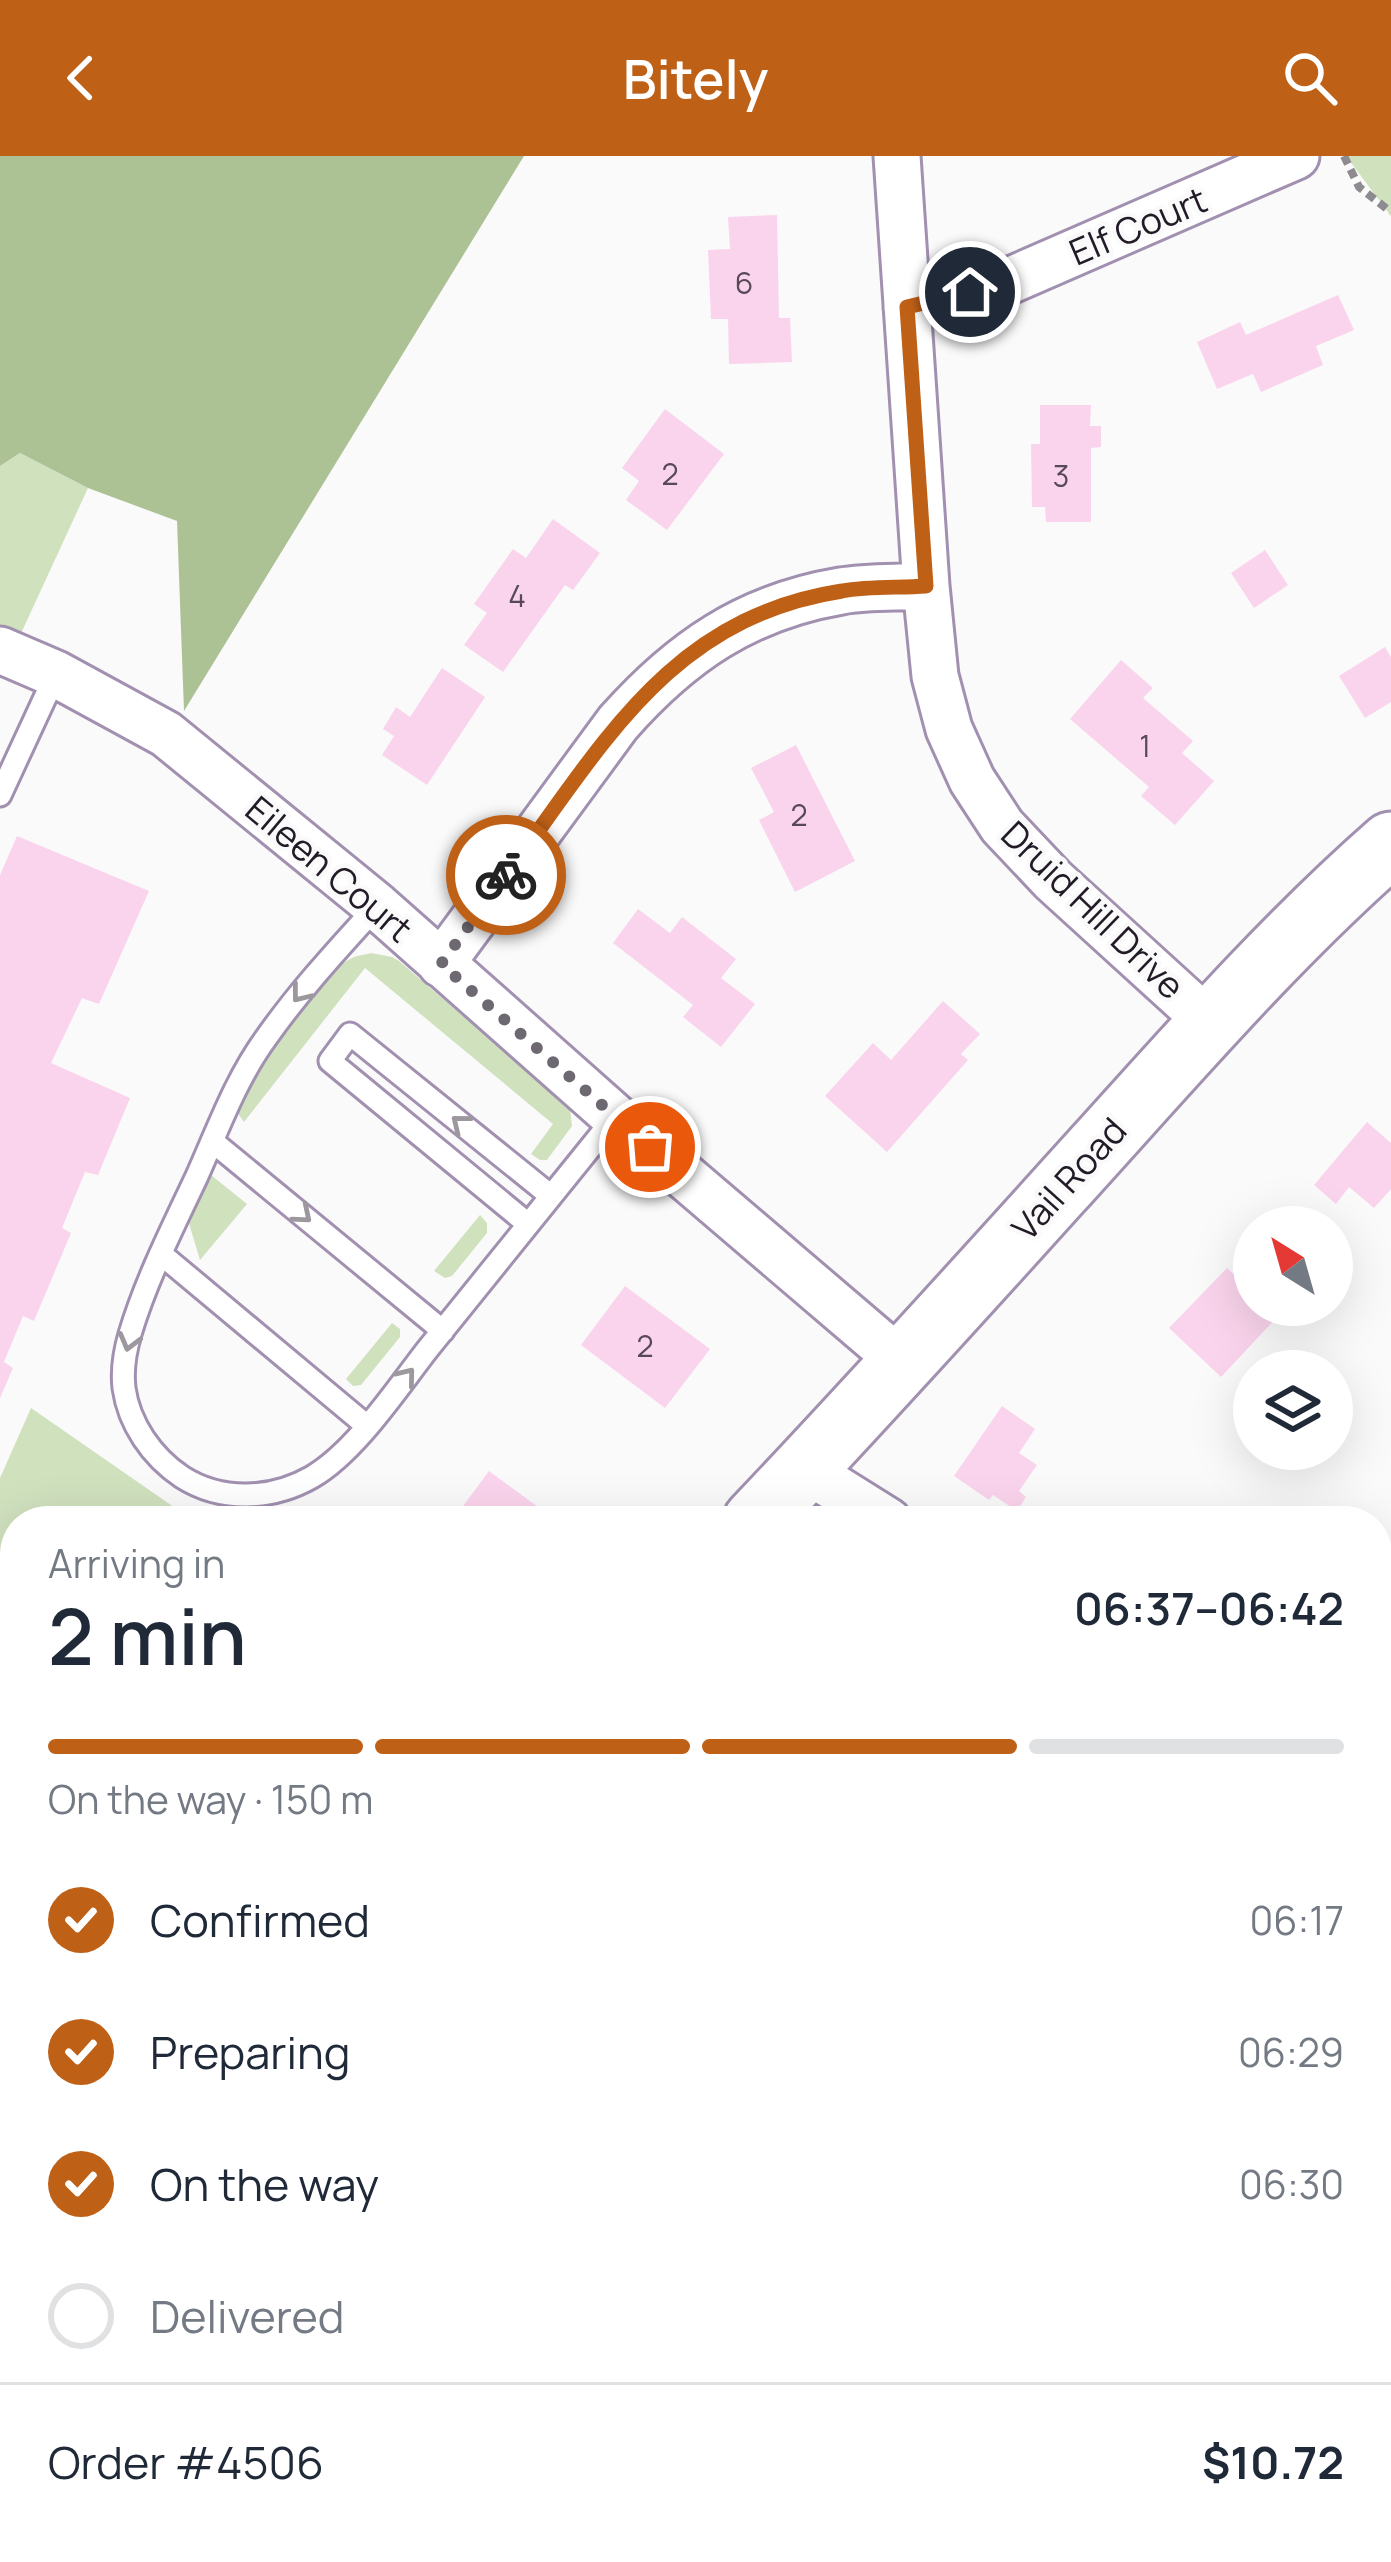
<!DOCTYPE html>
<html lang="en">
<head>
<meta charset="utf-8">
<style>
  body { margin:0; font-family:Manrope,sans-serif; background:#f6f6f7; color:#1f2937; height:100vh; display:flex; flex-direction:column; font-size:45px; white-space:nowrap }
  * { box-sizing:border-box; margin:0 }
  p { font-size:39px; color:#747a83 }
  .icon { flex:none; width:66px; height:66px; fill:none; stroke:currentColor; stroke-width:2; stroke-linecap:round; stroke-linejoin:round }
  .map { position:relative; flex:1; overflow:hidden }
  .drawer { position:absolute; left:0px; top:1350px; width:1392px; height:1056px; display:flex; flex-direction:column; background:#fff; border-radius:48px 48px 0 0; box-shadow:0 12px 48px #0002 }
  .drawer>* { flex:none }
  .needle { width:78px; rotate:323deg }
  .controls { position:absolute; left:1233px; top:1050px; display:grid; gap:24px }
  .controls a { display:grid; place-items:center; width:120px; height:120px; border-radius:50%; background:#fff; box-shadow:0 12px 48px #0002; font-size:60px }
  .pin { position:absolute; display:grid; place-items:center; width:102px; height:102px; color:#fff; margin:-51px; border:6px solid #fff; border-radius:50%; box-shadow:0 3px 12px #0007 }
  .courier { position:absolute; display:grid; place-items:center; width:120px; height:120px; margin:-60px; border:9px solid #bf6017; border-radius:50%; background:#fff; color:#222; box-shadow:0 3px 15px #0007 }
  .overview em { font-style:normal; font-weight:600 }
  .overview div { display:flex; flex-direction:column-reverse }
  .overview { display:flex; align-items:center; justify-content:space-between; height:204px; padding:0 48px }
  h1 { font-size:78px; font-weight:600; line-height:90px }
  .bar { display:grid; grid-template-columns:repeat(4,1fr); gap:18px 12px; align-content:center; height:144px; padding:0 48px }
  .bar i { height:15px; border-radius:9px; background:#e0e1e3 }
  .bar .current { background:#bf6017 }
  .bar p { grid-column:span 4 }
  .line { display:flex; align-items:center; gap:30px; padding:0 48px; border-top:3px solid #e0e1e3 }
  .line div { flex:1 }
  ol { padding:0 48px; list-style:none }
  li { display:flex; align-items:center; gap:36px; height:132px }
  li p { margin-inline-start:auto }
  li .icon { padding:12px; border-radius:50%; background:#bf6017; color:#fff; stroke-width:4 }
  li:last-child { color:#747a83 }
  li i { width:66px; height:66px; border:6px solid #e0e1e3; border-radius:50% }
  header { display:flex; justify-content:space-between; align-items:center; height:156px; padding:0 48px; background:#bf6017; color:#fff; font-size:54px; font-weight:600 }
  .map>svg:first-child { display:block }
</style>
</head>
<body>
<header><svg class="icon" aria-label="back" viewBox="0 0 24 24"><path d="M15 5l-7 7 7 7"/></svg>Bitely<svg class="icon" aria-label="search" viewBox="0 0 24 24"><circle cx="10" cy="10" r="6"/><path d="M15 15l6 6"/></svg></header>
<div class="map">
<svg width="1391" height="2406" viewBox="0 0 1391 2406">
  <rect width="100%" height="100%" fill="#fafafa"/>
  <path fill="#d0e1be" d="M1346 0H1391V60Z
    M20 297 88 332 0 523V310Z
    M371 797 392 801 399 805 570 952 572 970 547 1004H540L531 998 553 968 365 812 244 966 237 956C259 916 311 822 352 802 358 799 364 799 371 797Z
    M211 1019 247 1048 200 1104 188 1064Z
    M480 1059 487 1067V1077L452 1120 445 1122 434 1115Z
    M392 1167 400 1173V1181L361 1229 353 1230 346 1223Z
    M31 1252 194 1365H15V1665L0 1658V1322Z"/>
  <path fill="#acc194" d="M0 0H524L184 555 177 365 88 332 20 297 0 310Z
    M1377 1867 1391 1875V2073L1377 2066Z
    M1040 2391H1204L1191 2406H1064Z"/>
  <path fill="#fad4ec" d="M777 59 779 162H790L792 206 729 208 728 163H711L708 94 730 93 728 61Z
    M1338 139 1354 174 1316 190 1323 209 1261 236 1253 218 1217 233 1197 186 1240 166 1246 179Z
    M1040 249H1091L1090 270H1101V291L1091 292V366H1046L1045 351H1032L1031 288H1040Z
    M665 253 724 298 667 374 626 344 639 325 622 312Z
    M553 363 600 397 573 434 565 429 503 516 464 489 487 457 474 448 513 393 526 402Z
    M1265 394 1288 429 1254 452 1231 417Z
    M1385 491 1391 501V546L1365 562 1339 520Z
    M1121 504 1153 532 1143 542 1193 585 1182 597 1214 625 1175 669 1141 640 1149 631 1070 563Z
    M442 512 485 541 427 629 382 599 394 580 383 573 396 551 410 561Z
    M796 589 855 705 795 736 759 664 774 656 751 612Z
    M17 680 149 735 99 848 82 842 51 907 130 942 98 1019 85 1016 62 1072 71 1077 34 1165 23 1160 4 1206 13 1212 0 1242V719Z
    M638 753 670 777 682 761 736 803 721 822 755 848 721 891 683 861 693 849 613 787Z
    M943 845 980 878 961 898 968 904 887 996 825 940 873 887 891 904Z
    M1367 966 1391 987V1033L1374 1052 1349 1031 1336 1048 1314 1029Z
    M1227 1112 1254 1137V1149H1266L1278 1160 1221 1221 1169 1172Z
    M625 1130 710 1193 665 1252 581 1189Z
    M1002 1250 1035 1273 1019 1297 1037 1309 1019 1335 1026 1341 1017 1355 993 1339 989 1344 954 1320Z
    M489 1315 557 1365H452Z
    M1377 1724 1391 1733V1799L1377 1790Z
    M15 1799V1864L0 1856V1826Z
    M0 1994 15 1998V2129L0 2123Z
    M0 2242 15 2244V2331L0 2329Z
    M1391 2360V2406H1349L1362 2391H1377V2375Z
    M293 2391H375L370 2406H288Z
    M454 2391H503L511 2396 514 2391H583L573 2406H444Z
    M660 2391H757L780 2406H650Z"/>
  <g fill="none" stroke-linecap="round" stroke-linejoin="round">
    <g stroke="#a190b0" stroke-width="27">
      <path id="lane" d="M0 639 56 518
        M377 750C338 793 299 835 266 882 236 923 218 973 197 1020 173 1071 146 1124 130 1178 125 1195 122 1215 124 1232 129 1268 152 1301 182 1321 221 1346 272 1344 312 1321 355 1296 396 1234 427 1194 490 1116 552 1038 615 961
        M212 985 443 1175
        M528 1068 330 905 350 878 551 1040
        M161 1098 367 1270
        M1377 1561 1391 1544
        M1377 2305 1391 2289
        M1286 2406 1299 2391"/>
    </g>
    <g stroke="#a190b0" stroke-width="51">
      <path id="street" d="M897 0 926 430 935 520 949 573 972 624 1002 670 1053 724 1210 867
        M907 151 1002 128 1296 0
        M0 494 56 518 166 578 377 750 615 961 903 1207
        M441 808 618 567C681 496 746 451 841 435 868 430 898 432 926 430
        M805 1313 888 1365
        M1377 1615 1391 1616
        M938 2391 960 2406"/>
    </g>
    <g stroke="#a190b0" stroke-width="69">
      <path id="secondary" d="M755 1365C872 1242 986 1115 1100 989 1193 886 1286 780 1391 688
        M165 2406 169 2391"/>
    </g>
    <path stroke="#8d8a90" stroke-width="8" stroke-dasharray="9 6" stroke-linecap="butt" d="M1344 0 1359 31 1391 56"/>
    <use href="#lane" stroke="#fff" stroke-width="21"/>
    <use href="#street" stroke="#fff" stroke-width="45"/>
    <use href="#secondary" stroke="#fff" stroke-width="63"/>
  </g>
  <defs><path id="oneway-chevron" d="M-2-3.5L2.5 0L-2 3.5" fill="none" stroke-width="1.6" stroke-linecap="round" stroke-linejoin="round" transform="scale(3)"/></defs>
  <g stroke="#9c989e">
    <use href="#oneway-chevron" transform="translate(300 838) rotate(128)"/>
    <use href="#oneway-chevron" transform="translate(460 967) rotate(-141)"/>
    <use href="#oneway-chevron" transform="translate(303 1059) rotate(40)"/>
    <use href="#oneway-chevron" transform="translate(129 1186) rotate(105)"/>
    <use href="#oneway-chevron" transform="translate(407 1220) rotate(-51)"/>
  </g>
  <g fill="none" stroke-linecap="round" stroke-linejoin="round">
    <path stroke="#6e6971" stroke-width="12" stroke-dasharray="0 21.6" d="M506 719 441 808 650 991"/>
    <path stroke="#bf6017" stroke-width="15" d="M506 719C602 591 668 462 842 435 869 430 898 432 926 430L907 151 970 136"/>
  </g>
  <g text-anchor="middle" stroke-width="9" stroke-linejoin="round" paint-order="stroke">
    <g font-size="30" fill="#584958">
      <text x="744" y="138">6</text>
      <text x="670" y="329">2</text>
      <text x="1061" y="331">3</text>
      <text x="517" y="451">4</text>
      <text x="1145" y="601">1</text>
      <text x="799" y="670">2</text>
      <text x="645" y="1201">2</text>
    </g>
    <g font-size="36" fill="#221b27" stroke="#fafafa">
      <text transform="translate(1138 70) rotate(-23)" y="13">Elf Court</text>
      <text transform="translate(329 713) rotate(40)" y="13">Eileen Court</text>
      <text transform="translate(1093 754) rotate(44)" y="13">Druid Hill Drive</text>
      <text transform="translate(1069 1023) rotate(-48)" y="13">Vail Road</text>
    </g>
  </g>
</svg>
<div class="controls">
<a><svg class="needle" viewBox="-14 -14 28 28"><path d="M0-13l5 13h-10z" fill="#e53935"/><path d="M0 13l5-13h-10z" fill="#747a83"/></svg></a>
<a><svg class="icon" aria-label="layers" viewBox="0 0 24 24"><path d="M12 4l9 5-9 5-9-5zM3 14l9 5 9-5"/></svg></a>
</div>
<div class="pin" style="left:650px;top:991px;background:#ea580c"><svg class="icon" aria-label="bag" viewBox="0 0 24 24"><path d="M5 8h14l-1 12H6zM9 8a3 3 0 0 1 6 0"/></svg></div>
<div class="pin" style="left:970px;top:136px;background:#1f2937"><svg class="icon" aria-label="home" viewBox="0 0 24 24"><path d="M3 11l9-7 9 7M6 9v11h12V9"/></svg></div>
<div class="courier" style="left:506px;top:719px"><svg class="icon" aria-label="bike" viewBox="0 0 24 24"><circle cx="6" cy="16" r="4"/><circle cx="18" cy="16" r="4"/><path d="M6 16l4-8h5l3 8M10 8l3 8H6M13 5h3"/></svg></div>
<section class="drawer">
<div class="overview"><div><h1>2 min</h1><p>Arriving in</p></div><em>06:37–06:42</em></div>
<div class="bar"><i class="current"></i><i class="current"></i><i class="current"></i><i></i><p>On the way · 150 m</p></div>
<ol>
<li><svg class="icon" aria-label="check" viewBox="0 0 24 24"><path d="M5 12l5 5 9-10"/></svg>Confirmed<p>06:17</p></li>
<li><svg class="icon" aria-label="check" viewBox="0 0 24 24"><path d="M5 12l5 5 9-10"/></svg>Preparing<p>06:29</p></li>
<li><svg class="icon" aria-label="check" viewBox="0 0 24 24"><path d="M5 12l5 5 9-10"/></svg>On the way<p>06:30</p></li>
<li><i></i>Delivered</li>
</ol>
<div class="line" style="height:156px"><div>Order #4506</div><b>$10.72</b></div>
</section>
</div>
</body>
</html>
